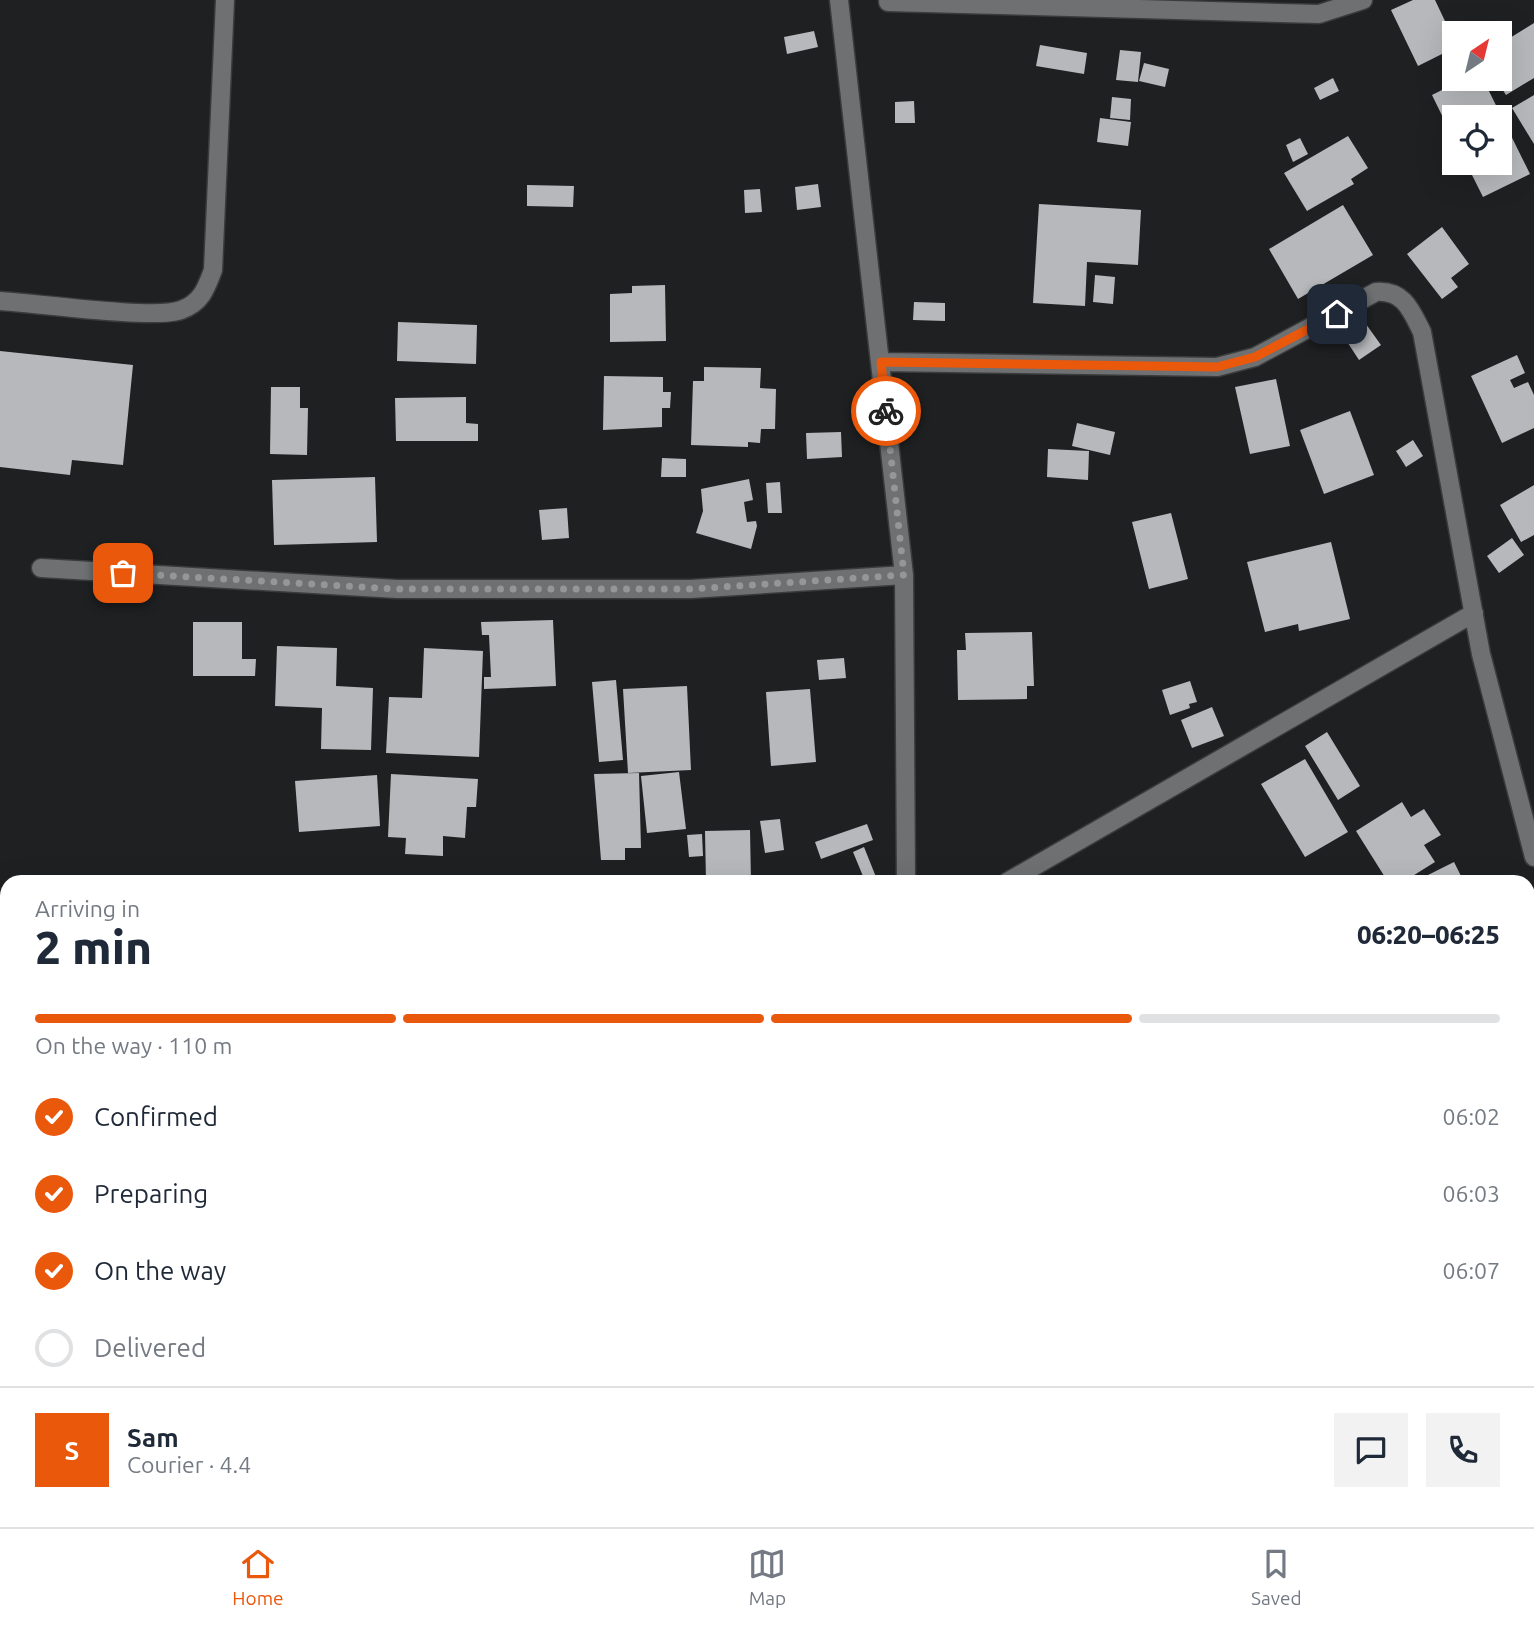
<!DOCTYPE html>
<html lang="en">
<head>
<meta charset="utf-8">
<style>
  body { margin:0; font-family:Ubuntu,sans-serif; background:#f2f2f3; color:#1f2937; height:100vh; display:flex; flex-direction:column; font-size:26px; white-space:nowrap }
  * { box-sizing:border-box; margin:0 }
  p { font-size:23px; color:#747a83 }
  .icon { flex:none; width:38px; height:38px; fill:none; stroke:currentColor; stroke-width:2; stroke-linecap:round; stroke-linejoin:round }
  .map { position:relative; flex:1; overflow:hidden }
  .side { position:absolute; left:0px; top:875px; width:1535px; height:653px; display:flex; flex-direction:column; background:#fff; border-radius:21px 21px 0 0; box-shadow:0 7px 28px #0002 }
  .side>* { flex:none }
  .needle { width:46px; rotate:35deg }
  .fabs { position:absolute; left:1442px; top:21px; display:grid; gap:14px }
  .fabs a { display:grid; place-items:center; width:70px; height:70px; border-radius:0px; background:#fff; box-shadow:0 7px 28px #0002; font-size:35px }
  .pin { position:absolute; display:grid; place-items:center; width:60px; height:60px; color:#fff; margin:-30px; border-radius:14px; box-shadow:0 4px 10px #0006 }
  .courier { position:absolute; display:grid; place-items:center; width:70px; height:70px; margin:-35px; border:5px solid #ea580c; border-radius:50%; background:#fff; color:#222; box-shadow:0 2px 9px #0007 }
  .headline em { font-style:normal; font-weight:800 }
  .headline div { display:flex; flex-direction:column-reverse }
  .headline { display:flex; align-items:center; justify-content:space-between; height:119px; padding:0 35px }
  h1 { font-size:46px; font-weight:800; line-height:52px }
  .bar { display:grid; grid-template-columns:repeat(4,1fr); gap:10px 7px; align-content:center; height:84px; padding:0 35px }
  .bar i { height:9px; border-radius:5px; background:#e0e1e3 }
  .bar .on { background:#ea580c }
  .bar p { grid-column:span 4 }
  .line { display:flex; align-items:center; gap:18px; padding:0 35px; border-top:2px solid #e0e1e3 }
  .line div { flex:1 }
  .round { display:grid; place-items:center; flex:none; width:74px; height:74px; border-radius:0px; background:#f2f2f3 }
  ol { padding:0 35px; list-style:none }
  li { display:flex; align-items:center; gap:21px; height:77px }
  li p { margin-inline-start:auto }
  li .icon { padding:7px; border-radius:50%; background:#ea580c; color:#fff; stroke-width:4 }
  li:last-child { color:#747a83 }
  li i { width:38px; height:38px; border:4px solid #e0e1e3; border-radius:50% }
  .menu { display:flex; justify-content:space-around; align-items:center; height:98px; border-top:2px solid #e0e1e3; background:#fff; font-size:19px; color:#747a83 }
  .menu a { display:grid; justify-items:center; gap:4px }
  .menu .on { color:#ea580c }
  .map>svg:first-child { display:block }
</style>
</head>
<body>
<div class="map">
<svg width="1534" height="1527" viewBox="0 0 1534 1527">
  <rect width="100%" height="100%" fill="#1f2022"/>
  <path fill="#b6b8bb" d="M1413 0H1435L1454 40V48L1418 66 1391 10Z
    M1534 23V78L1506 95 1496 79H1500V44Z
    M814 31 818 47 787 54 784 37Z
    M1040 45 1087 53 1084 74 1036 66Z
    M1120 50 1141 52 1138 82 1116 80Z
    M1144 63 1169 69 1165 87 1139 81Z
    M1333 78 1339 91 1320 100 1314 88Z
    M1464 79H1483L1530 174 1483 197 1466 163H1500V117H1454V140L1432 95Z
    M1534 95V144L1512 108Z
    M1112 97 1131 99 1130 120 1110 118Z
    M914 101 915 123H895V102Z
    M1100 118 1131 122 1128 146 1097 142Z
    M1348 136 1368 168 1351 179 1354 184 1307 211 1284 173Z
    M1300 138 1308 154 1293 162 1286 145Z
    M818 184 821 207 797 210 795 187Z
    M527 185 574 186 573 207 527 206Z
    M760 189 762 212 745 213 744 190Z
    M1039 204 1141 210 1138 265 1087 262 1085 306 1033 303Z
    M1343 205 1373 255 1298 299 1269 249Z
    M1442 227 1469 264 1451 278 1458 287 1442 299 1407 254Z
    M1095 275 1115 277 1113 304 1093 302Z
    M665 285 666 341 610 342V294L632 293V286Z
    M914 302 945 303V321L913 320Z
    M1363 320 1381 345 1359 360 1342 334Z
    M398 322 477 325 476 364 397 361Z
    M0 351 133 365 123 465 72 460 70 475 0 467Z
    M1517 355 1525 373 1510 380 1514 388 1528 382 1534 395V428L1502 443 1471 376Z
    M704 367 761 368 760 388 776 389 775 429H761L760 443 748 442V447L691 445 693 381H704Z
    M604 376 663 377V392H671L670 408H662V427L603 430Z
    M1276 379 1290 446 1250 454 1235 387Z
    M271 387H300V408H308L307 455 270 454Z
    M466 397V423L478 424V441H396L395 398Z
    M1350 411 1374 475 1324 494 1300 430Z
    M1077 423 1115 432 1110 455 1072 446Z
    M841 432 842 457 807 459 806 433Z
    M1413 440 1423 456 1406 467 1396 451Z
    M1048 449 1089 451 1088 480 1047 477Z
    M662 458 686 459V477H661Z
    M375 477 377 542 274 545 272 480Z
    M749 479 753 500 744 502 747 522 756 521 757 526 751 549 696 533 703 511 701 489Z
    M780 482 782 513H768L766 483Z
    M1534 485V535L1521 542 1500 505Z
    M567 508 569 538 542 540 539 510Z
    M1171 513 1188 579 1149 589 1132 522Z
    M1512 538 1524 555 1499 573 1487 556Z
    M1331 542 1350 619 1299 631 1298 624 1265 632 1247 562Z
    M553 620 556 686 484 689V677H491L489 635H482L481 622Z
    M193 622H242V659H256L255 676H193Z
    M1032 632 1034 686H1027V699L958 700 957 650H966L965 633Z
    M277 646 337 648 336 686 373 688 371 750 321 749 322 708 275 706Z
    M424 648 483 651 479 757 386 753 389 697 422 698Z
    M844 658 846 678 819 680 817 660Z
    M616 680 623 760 599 762 592 682Z
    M1190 681 1197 702 1189 704 1190 708 1170 715 1162 690Z
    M687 686 691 770 628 773 623 689Z
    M810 689 816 762 771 766 766 692Z
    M1212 707 1224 736 1192 748 1181 720Z
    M1327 732 1360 786 1338 800 1305 746Z
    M1305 759 1348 832 1305 857 1261 784Z
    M679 772 686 829 647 833 641 776Z
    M639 773 641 848H625V860H601L594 774Z
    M391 774 478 779 476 807H467L465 838 443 836V856L405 854 406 838 388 837Z
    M377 775 380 826 299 832 295 781Z
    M1402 802 1411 817 1424 809 1441 835 1424 845 1435 862 1403 882H1388L1356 831Z
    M780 819 784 850 765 853 760 821Z
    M867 824 873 840 821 859 815 842Z
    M750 830 751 882H706L705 831Z
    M702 834 703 856 689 857 687 835Z
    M864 847 876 877 865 881 853 852Z
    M1454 862 1464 882H1414Z
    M0 914H7V968H0Z
    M1528 1057 1534 1073V1120L1528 1122Z
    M1534 1205V1268L1528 1271V1208Z
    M1534 1441V1499L1528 1493V1447Z
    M318 1521H390V1524L318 1526Z
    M405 1521H459V1527H405Z
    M564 1521H604L605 1527H565Z
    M725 1521H803V1527H726Z
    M998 1521H1037L1038 1527H999Z
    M1371 1521H1433L1428 1527H1365Z"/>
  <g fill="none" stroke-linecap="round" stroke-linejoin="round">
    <g stroke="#3a3b3d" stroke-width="21">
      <path id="minor" d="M839 0 904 575 906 882
        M888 2 1319 14 1363 0
        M0 301C34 303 155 320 181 310 201 303 206 289 213 270L225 0
        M881 362 1217 367 1255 357 1376 292C1404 290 1411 310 1422 332L1481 654 1534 857
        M41 568 397 589H691L904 575
        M1007 882 1474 613
        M1528 1019 1534 1016
        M0 1057H7
        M1528 1407 1534 1403
        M546 1521 547 1527
        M939 1521 941 1527
        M1308 1527 1321 1521"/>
    </g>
    <use href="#minor" stroke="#6e7072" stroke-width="18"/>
  </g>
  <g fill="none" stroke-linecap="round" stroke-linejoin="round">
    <path stroke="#959698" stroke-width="7" stroke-dasharray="0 12.6" d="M123 573 397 589H691L904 575 886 411"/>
    <path stroke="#ea580c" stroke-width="9" d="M886 411 881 362 1217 367 1255 357 1337 314"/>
  </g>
</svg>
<div class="fabs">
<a><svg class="needle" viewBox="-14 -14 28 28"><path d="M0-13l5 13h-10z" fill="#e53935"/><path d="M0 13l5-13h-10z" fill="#747a83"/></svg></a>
<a><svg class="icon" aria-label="locate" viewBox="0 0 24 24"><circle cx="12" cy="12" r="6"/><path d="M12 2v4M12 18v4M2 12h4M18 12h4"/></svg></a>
</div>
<div class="pin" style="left:123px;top:573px;background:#ea580c"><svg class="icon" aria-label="bag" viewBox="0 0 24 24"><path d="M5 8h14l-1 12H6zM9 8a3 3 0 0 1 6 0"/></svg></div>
<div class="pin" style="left:1337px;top:314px;background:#1f2937"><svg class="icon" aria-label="home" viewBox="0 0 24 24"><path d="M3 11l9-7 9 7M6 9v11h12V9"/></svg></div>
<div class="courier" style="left:886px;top:411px"><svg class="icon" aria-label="bike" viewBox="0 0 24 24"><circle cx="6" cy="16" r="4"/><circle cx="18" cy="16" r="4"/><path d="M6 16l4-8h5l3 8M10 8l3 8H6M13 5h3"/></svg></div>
<section class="side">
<div class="headline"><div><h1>2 min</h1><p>Arriving in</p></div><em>06:20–06:25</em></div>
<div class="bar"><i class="on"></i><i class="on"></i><i class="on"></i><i></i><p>On the way · 110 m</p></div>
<ol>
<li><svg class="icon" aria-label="check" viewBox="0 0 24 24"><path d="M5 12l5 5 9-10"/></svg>Confirmed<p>06:02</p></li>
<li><svg class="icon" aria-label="check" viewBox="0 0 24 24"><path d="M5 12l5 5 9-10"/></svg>Preparing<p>06:03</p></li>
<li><svg class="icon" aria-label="check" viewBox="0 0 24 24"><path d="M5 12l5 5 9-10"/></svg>On the way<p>06:07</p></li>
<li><i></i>Delivered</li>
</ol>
<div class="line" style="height:126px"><b class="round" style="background:#ea580c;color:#fff">S</b><div><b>Sam</b><p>Courier · 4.4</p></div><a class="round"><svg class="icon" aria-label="chat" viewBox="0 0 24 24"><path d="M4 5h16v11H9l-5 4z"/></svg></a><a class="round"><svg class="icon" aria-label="phone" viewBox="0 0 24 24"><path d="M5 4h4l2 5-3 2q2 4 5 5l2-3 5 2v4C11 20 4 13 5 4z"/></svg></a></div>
</section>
</div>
<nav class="menu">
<a class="on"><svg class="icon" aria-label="home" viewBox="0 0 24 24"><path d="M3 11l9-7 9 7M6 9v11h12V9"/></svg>Home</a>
<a><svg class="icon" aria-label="map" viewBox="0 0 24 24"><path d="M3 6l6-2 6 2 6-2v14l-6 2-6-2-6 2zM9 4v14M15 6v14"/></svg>Map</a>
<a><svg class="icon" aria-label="saved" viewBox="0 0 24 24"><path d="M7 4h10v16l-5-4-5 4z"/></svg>Saved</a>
</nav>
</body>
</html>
